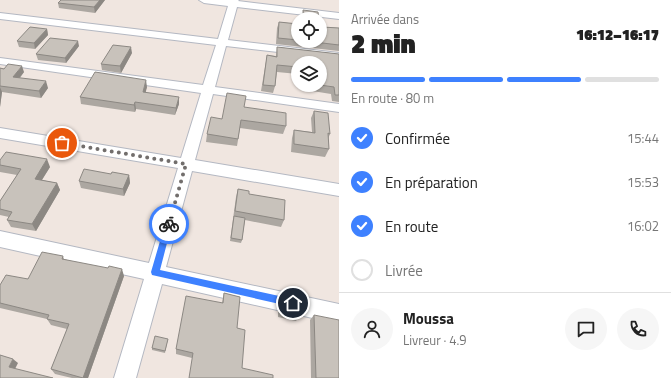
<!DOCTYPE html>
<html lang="fr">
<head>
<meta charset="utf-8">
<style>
  body { margin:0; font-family:"Titillium Web",sans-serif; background:#f6f6f6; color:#222; height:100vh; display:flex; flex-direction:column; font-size:15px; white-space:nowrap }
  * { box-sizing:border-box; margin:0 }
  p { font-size:13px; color:#767676 }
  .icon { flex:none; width:22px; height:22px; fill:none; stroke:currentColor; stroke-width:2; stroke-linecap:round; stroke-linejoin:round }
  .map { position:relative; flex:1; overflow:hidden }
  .drawer { display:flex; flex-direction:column; background:#fff; width:332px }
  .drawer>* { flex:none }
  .controls { position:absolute; left:291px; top:12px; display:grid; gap:8px }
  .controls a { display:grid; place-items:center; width:36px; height:36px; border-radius:50%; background:#fff; box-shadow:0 1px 3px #0004; font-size:20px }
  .pin { position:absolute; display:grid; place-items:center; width:34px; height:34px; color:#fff; margin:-17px; border:2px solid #fff; border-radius:50%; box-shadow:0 1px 4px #0007 }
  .courier { position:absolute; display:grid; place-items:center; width:40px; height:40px; margin:-20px; border:3px solid #3e81ff; border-radius:50%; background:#fff; color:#222; box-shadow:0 1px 5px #0007 }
  .summary em { font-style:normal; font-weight:800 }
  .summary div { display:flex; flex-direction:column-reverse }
  .summary { display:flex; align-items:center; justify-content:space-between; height:68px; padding:0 12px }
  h1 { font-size:26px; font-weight:800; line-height:30px }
  .bar { display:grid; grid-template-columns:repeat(4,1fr); gap:6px 4px; align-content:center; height:48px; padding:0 12px }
  .bar i { height:5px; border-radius:3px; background:#e0e0e0 }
  .bar .on { background:#3e81ff }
  .bar p { grid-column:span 4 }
  .line { display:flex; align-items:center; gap:10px; padding:0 12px; border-top:1px solid #e0e0e0 }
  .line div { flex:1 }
  .round { display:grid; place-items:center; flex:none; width:42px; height:42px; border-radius:21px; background:#f6f6f6 }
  ol { padding:0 12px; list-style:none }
  li { display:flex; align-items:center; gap:12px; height:44px }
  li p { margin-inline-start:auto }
  li .icon { padding:4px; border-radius:50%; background:#3e81ff; color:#fff; stroke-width:4 }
  li:last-child { color:#767676 }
  li i { width:22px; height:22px; border:2px solid #e0e0e0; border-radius:50% }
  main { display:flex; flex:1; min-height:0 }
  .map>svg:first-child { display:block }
</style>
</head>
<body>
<main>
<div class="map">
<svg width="339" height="378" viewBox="0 0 339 378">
  <rect width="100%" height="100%" fill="#f0e6e0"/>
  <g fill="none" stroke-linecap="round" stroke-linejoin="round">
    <g stroke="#b4b8c2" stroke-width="2">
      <path id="minor" d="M199 0H239L238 1 339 13V19L237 7 228 40 339 53V59L226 46 215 87 339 104V112L213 94 195 160 339 184V196L192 171 166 267 339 304V324L162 284 136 378H114L144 279 0 247V231L149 263 178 168 0 138V128L181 158 201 93 0 64V58L203 85 216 45 0 19V13L218 39 228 6 204 3Z"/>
    </g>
    <use href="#minor" fill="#fff" fill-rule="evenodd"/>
  </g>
  <path fill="#aca7a1" d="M105 0 95 13 59 8 58 3Z
    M303 10 319 19H302V16Z
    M279 22 298 24V41H320L322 27 339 28V51L276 44 277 28Z
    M47 29 48 35 35 49 19 47 17 41Z
    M79 46 66 63 38 60 36 54Z
    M277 47 339 54V102L332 101 331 94 306 90V85H320V63H298V74L277 72 275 86 273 93 261 91 267 55 276 56Z
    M132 53 121 73 102 70 101 64Z
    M0 68 24 72 20 78 48 88 41 98 2 92 0 107Z
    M147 87 145 92 179 104 175 115 136 109 135 112 81 104 80 97Z
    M244 107 286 126 283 134 240 128 237 146 206 142 207 134 222 119Z
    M314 111 330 134 328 139 329 149 325 157 291 152 292 138 294 130 312 132 311 118Z
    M0 160 50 167 42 180 57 183 60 190 36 231 11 227 7 220 9 217 0 215V201L17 175 0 172Z
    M111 174 129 175 130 183 124 196 81 188 79 181Z
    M238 189 249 194 284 220 281 227 245 220 242 240 241 243 230 241 236 197Z
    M63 256 64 259 124 276 88 378H72L55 374 51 369 67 329 51 325 47 319 0 308V285L28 279Z
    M224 293 240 297 192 358 176 354V349L222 303Z
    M280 309 298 318 296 321 278 317V312Z
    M314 315 339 378H311L310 320Z
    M168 339 165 353 152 350V348Z"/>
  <path fill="#8c8883" d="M100 0H105L95 13 94 7Z
    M47 29 48 35 35 49 34 43Z
    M78 41 79 46 66 63 65 58Z
    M131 47 132 53 121 73 120 66Z
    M22 66 24 72 15 83 13 77Z
    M146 80 147 87 144 99 143 92Z
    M46 81 48 88 41 98 39 91Z
    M0 87 2 92 0 107Z
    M179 97V104L175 115 176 108Z
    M135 102 136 109 135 112 134 105Z
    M47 159 50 167 38 186 35 179Z
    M129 175 130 183 124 196 123 189Z
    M57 183 60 190 36 231 32 224Z
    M122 269 124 276 88 378H83Z
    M13 359 18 363 14 371 9 367Z"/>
  <path fill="#c8c2bb" stroke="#8c8883" d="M61 0H100L94 7 58 3Z
    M303 10 318 12 319 19H304Z
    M279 22 298 24V40L278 38Z
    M320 26 322 27 339 28V45L306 41H320Z
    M30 27 47 29 34 43 17 41Z
    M50 38 78 41 65 58 36 54Z
    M113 45 131 47 120 66 101 64Z
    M277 47 339 54V95H335L334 87 320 85V63H298V67L277 65 275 86 263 85 267 55 277 57Z
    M8 64 22 66 13 77 46 81 39 91 0 86V68L4 69Z
    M95 72 146 80 143 92 179 97 176 108 135 102 134 105 80 97Z
    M227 93 246 96 244 107 286 113V126L241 120 238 139 207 134 211 117 222 119Z
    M314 111 328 113 330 134 328 133 329 149 294 144V130L315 133Z
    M6 152 47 159 35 179 57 183 32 224 7 220 12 212 0 209V201L21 169 0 165V160Z
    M84 169 111 174 112 172 129 175 123 189 79 181Z
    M238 189 249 191V194L285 200 284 220 235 211Z
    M234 216 245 218 242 240 231 238Z
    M42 252 63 256 62 259 108 268 109 266 122 269 83 378 51 369 69 324 47 319 49 315 0 303V285L6 275 28 279Z
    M224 293 240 297 237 328 245 330 242 368 273 375V378H189L193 353 176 349 186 296 223 303Z
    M280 309 298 313V318L280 314Z
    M314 315 339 320V378H316Z
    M155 336 168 339 165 351 152 348Z
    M0 355 13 359 9 367 53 378H0Z"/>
  <path fill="#3e81ff" d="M169 221 172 224 160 270 293 299 297 303 296 306 293 307 152 275 151 272 165 224Z"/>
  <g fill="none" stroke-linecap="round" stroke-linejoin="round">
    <path stroke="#726e6c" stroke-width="4" stroke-dasharray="0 7.2" d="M62 143 186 164 169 224"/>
  </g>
</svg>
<div class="controls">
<a><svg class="icon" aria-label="locate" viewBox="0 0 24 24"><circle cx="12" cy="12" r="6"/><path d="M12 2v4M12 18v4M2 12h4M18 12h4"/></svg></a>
<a><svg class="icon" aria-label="layers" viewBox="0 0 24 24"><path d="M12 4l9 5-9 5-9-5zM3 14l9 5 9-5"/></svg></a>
</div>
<div class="pin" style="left:62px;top:143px;background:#ea580c"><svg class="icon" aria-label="bag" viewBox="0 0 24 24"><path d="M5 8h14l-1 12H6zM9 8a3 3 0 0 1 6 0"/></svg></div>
<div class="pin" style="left:293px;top:303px;background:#1f2937"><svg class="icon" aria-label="home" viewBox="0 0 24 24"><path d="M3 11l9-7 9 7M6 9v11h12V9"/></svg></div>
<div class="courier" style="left:169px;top:224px"><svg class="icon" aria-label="bike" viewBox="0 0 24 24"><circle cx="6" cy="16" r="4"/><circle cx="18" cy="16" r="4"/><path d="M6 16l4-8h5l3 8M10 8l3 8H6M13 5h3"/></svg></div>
</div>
<section class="drawer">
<div class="summary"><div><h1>2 min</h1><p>Arrivée dans</p></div><em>16:12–16:17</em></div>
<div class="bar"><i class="on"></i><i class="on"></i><i class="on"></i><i></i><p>En route · 80 m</p></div>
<ol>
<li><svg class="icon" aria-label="check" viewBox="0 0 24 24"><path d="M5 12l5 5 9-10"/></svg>Confirmée<p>15:44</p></li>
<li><svg class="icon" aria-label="check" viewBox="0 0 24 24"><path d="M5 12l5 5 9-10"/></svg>En préparation<p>15:53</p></li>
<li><svg class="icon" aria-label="check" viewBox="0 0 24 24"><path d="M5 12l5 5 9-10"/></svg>En route<p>16:02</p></li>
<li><i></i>Livrée</li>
</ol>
<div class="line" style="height:72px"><a class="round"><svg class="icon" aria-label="person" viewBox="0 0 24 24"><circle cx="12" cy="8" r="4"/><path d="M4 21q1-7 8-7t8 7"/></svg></a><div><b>Moussa</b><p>Livreur · 4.9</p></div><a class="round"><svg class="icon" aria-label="chat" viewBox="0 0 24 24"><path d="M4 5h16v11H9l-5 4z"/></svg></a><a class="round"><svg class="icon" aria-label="phone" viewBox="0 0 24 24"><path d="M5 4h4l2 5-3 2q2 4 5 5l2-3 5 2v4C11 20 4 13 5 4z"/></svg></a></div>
</section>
</main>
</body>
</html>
